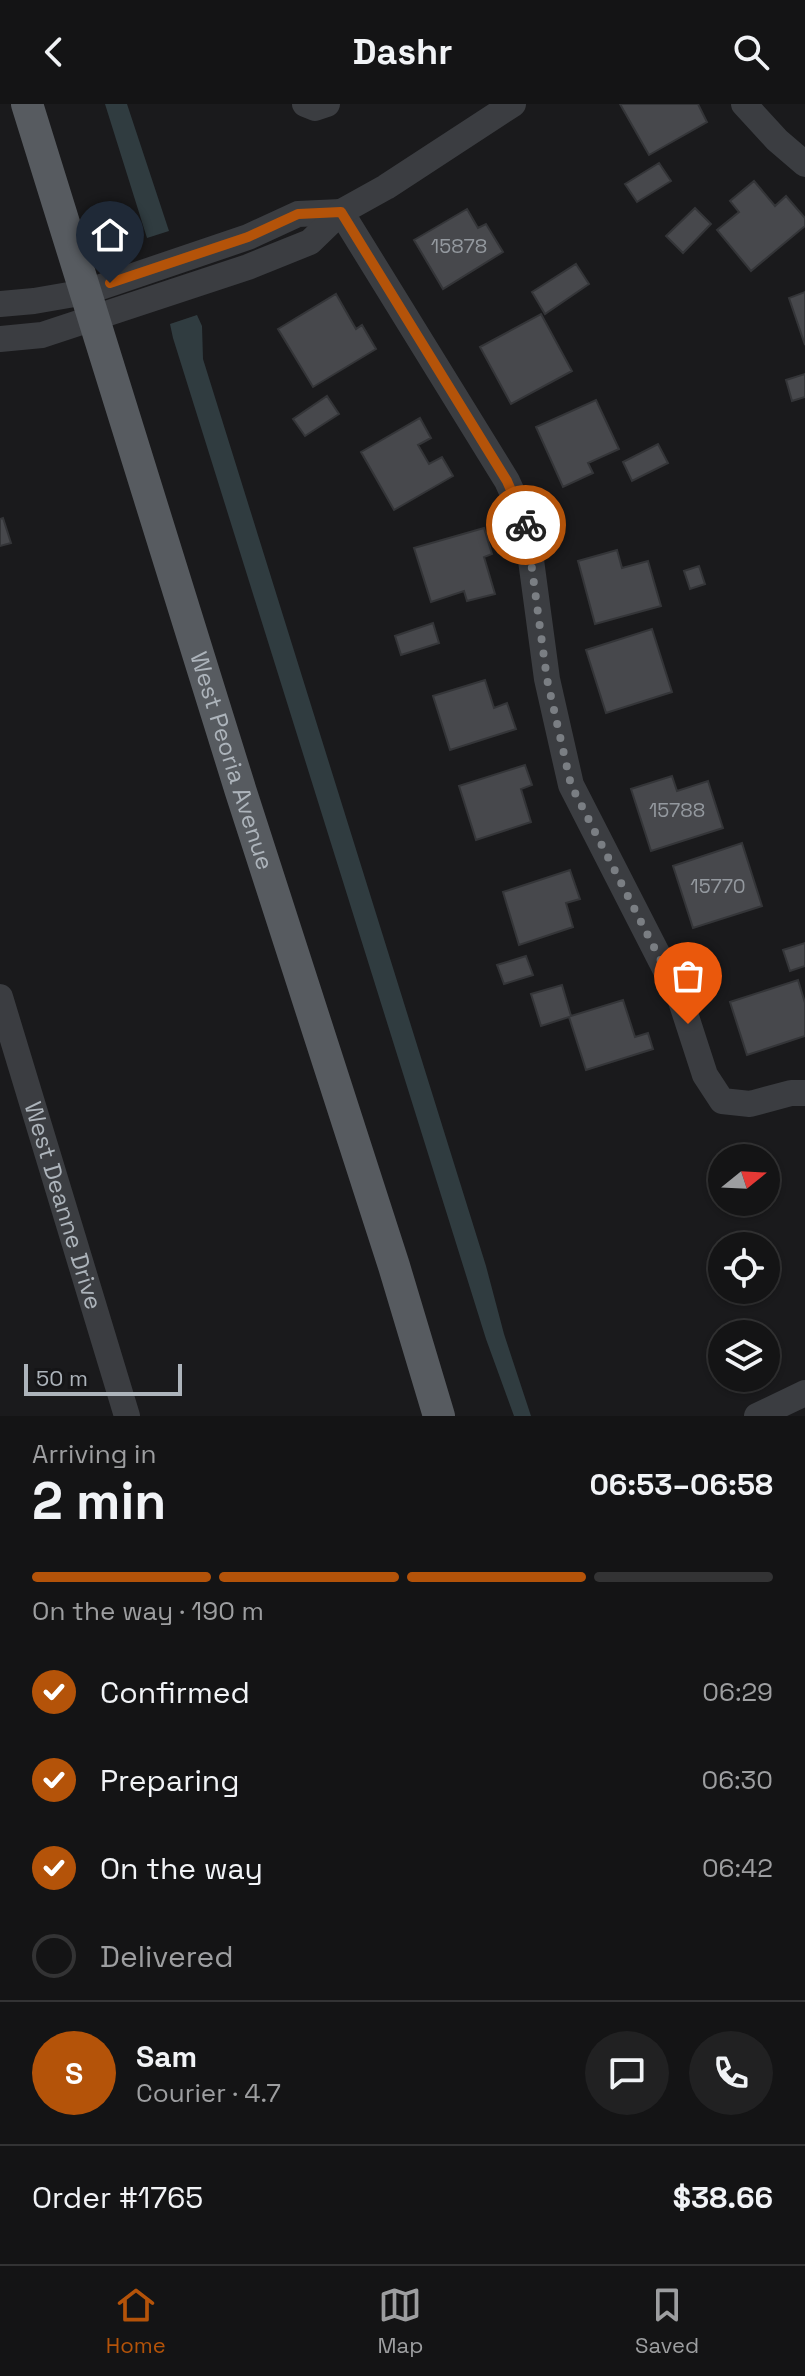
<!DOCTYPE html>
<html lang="en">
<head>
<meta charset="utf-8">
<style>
  body { margin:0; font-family:"Space Grotesk",sans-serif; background:#212122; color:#f1f3f6; height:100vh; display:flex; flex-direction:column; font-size:30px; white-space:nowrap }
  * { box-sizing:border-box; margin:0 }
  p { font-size:26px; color:#9d9ea0 }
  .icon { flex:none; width:44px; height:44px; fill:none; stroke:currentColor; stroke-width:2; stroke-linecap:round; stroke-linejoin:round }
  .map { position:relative; height:1312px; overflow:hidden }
  .details { display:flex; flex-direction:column; background:#141415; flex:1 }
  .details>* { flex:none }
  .needle { width:52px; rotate:72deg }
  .tools { position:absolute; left:708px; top:1040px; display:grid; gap:16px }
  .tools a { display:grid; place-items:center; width:72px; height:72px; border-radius:50%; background:#141415; box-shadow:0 2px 6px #0004,0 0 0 2px #333334; font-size:40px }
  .scale { position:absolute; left:24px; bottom:20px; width:158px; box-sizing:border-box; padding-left:8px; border:4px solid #adb4bb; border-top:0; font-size:22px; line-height:28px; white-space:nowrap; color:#adb4bb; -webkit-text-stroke:6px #151517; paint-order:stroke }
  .pin { position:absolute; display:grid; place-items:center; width:68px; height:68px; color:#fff; margin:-82px -34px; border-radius:50% 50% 50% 0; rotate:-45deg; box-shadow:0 0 8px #0007 }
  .pin .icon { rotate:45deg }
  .courier { position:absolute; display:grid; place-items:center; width:80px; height:80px; margin:-40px; border:6px solid #b45309; border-radius:50%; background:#fff; color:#222; box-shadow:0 2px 10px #0007 }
  .head em { font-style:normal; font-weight:700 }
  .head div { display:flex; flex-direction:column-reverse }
  .head { display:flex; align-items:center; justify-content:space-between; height:136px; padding:0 32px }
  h1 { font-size:52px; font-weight:700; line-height:60px }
  .bar { display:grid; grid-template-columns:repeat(4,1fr); gap:12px 8px; align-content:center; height:96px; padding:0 32px }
  .bar i { height:10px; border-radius:6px; background:#333334 }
  .bar .active { background:#b45309 }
  .bar p { grid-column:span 4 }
  .line { display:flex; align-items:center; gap:20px; padding:0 32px; border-top:2px solid #333334 }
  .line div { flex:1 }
  .round { display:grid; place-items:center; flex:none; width:84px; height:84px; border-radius:42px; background:#212122 }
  ol { padding:0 32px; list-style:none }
  li { display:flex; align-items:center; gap:24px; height:88px }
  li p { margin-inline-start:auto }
  li .icon { padding:8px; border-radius:50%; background:#b45309; color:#fff; stroke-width:4 }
  li:last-child { color:#9d9ea0 }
  li i { width:44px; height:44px; border:4px solid #333334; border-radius:50% }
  header { display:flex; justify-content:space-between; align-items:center; height:104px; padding:0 32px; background:#141415; font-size:36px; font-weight:700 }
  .tabs { display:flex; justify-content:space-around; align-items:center; height:112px; border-top:2px solid #333334; background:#141415; font-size:22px; color:#9d9ea0 }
  .tabs a { display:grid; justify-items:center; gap:4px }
  .tabs .active { color:#b45309 }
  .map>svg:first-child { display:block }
</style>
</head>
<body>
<header><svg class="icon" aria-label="back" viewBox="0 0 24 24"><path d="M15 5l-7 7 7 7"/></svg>Dashr<svg class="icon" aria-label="search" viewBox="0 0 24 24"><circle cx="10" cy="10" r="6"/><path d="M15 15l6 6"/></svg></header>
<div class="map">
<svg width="805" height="1312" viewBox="0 0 805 1312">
  <rect width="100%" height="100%" fill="#1a1a1c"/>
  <path fill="#303c40" d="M105 0H127L169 127 147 134Z
    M197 211 202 222 203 255 486 1162 504 1230 531 1312H514L486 1235 173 234 170 220Z"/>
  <path fill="#47484c" stroke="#343538" stroke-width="2" d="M620 0H698L707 18 649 51Z
    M659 59 671 77 637 98 625 80Z
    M754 77 775 102 786 92 805 114V122L751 167 717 126 739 108 730 97Z
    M695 104 711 120 683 149 666 132Z
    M467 105 478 124 486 120 503 148 443 185 414 136Z
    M576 160 589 180 545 210 532 188Z
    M805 188V241L789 194Z
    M336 190 356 225 362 221 376 245 313 283 278 225Z
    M541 210 572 267 511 300 480 243Z
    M805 270V293L792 297 786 276Z
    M327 292 339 310 305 332 293 315Z
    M596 296 619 345 588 359 593 369 563 383 536 323Z
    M420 314 431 334 418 341 429 360 442 353 453 372 394 406 361 348Z
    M658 340 668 359 632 377 623 358Z
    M3 414 11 439 0 442V415Z
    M484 424 492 450 484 453 495 490 467 497 464 487 431 498 414 444Z
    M617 446 622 464 648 457 661 502 595 520 578 457Z
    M699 462 705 480 690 485 684 467Z
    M433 519 439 539 401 551 395 532Z
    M652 525 672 588 606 609 586 546Z
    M485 576 494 604 507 599 516 625 450 646 433 592Z
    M525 661 532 681 521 685 531 718 476 736 459 682Z
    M672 672 677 687 708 677 723 724 651 747 631 685Z
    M742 739 762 802 693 824 673 762Z
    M570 766 580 795 566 799 573 823 519 841 503 788Z
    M805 839V862L790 867 783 846Z
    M526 852 533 871 504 880 497 861Z
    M798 876 805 899V932L747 951 730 898Z
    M562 881 571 912 623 896 635 933 648 929 653 945 586 966 569 913 541 922 531 890Z"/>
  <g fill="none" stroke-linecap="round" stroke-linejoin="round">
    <g stroke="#3b3d41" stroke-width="26">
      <path d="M305 0 315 4 327 0"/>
      <path d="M744 0 777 36 805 60"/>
      <path d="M341 108 507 377 526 419 547 575 571 681 680 894 705 971 722 997 750 1000 791 989H805"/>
      <path d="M0 200 34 197 86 188 248 133 298 110 341 108"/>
      <path d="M0 235 42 231 248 163 310 138 341 108 386 83 513 0"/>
      <path id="s1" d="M0 893 127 1312"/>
      <path d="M757 1312 805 1289"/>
    </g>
    <path stroke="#575b60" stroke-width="32" id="s2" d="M27 0 241 688 394 1162 439 1312"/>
  </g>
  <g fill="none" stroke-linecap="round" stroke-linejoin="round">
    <path stroke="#7a7e83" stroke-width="8" stroke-dasharray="0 14.4" d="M526 421 547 575 571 681 680 894 688 920"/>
    <path stroke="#b45309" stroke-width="10" d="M110 179 248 133 298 110 341 108 507 377 526 421"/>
  </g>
  <g text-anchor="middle" stroke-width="8" stroke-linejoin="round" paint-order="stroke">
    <g font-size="20" fill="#94999f">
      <text x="459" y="149">15878</text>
      <text x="677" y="713">15788</text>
      <text x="718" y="789">15770</text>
    </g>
    <g font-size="24" fill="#adb4bb" stroke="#151517">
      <text dy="8" stroke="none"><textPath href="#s2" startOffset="688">West Peoria Avenue</textPath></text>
      <text dy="8" stroke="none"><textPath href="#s1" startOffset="218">West Deanne Drive</textPath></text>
    </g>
  </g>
</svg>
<div class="tools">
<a><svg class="needle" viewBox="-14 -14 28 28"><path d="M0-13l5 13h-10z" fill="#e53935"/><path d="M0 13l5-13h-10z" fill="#9d9ea0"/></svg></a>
<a><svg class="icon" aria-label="locate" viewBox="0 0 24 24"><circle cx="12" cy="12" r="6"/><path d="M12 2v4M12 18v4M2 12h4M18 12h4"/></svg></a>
<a><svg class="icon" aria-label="layers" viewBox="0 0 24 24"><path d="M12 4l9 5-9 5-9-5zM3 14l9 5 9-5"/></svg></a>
</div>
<div class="scale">50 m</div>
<div class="pin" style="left:688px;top:920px;background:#ea580c"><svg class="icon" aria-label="bag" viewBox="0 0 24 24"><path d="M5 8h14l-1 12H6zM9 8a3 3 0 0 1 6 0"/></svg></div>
<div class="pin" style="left:110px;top:179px;background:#1f2937"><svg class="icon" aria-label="home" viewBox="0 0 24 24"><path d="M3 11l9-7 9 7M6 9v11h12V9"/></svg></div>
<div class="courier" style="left:526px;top:421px"><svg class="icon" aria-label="bike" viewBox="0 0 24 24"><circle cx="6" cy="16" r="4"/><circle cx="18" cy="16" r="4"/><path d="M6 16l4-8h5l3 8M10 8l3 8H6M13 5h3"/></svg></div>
</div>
<section class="details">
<div class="head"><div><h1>2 min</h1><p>Arriving in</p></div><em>06:53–06:58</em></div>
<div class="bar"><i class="active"></i><i class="active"></i><i class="active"></i><i></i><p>On the way · 190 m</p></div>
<ol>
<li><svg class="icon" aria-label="check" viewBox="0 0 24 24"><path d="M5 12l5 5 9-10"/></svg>Confirmed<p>06:29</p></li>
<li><svg class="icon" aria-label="check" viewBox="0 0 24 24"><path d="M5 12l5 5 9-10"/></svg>Preparing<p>06:30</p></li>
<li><svg class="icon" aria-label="check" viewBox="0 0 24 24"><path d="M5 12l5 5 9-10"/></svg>On the way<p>06:42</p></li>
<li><i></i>Delivered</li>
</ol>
<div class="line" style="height:144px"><b class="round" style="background:#b45309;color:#fff">S</b><div><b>Sam</b><p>Courier · 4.7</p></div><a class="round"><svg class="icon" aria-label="chat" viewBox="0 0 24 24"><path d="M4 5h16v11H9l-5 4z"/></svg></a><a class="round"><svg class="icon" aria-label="phone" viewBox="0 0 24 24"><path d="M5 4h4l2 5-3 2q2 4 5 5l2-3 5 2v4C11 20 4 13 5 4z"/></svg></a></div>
<div class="line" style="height:104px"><div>Order #1765</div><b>$38.66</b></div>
</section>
<nav class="tabs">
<a class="active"><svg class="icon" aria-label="home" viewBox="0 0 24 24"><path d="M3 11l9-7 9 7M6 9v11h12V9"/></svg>Home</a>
<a><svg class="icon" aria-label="map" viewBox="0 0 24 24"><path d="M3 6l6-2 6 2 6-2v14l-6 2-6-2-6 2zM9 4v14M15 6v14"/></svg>Map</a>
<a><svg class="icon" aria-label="saved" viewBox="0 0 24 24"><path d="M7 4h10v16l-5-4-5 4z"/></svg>Saved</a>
</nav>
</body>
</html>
